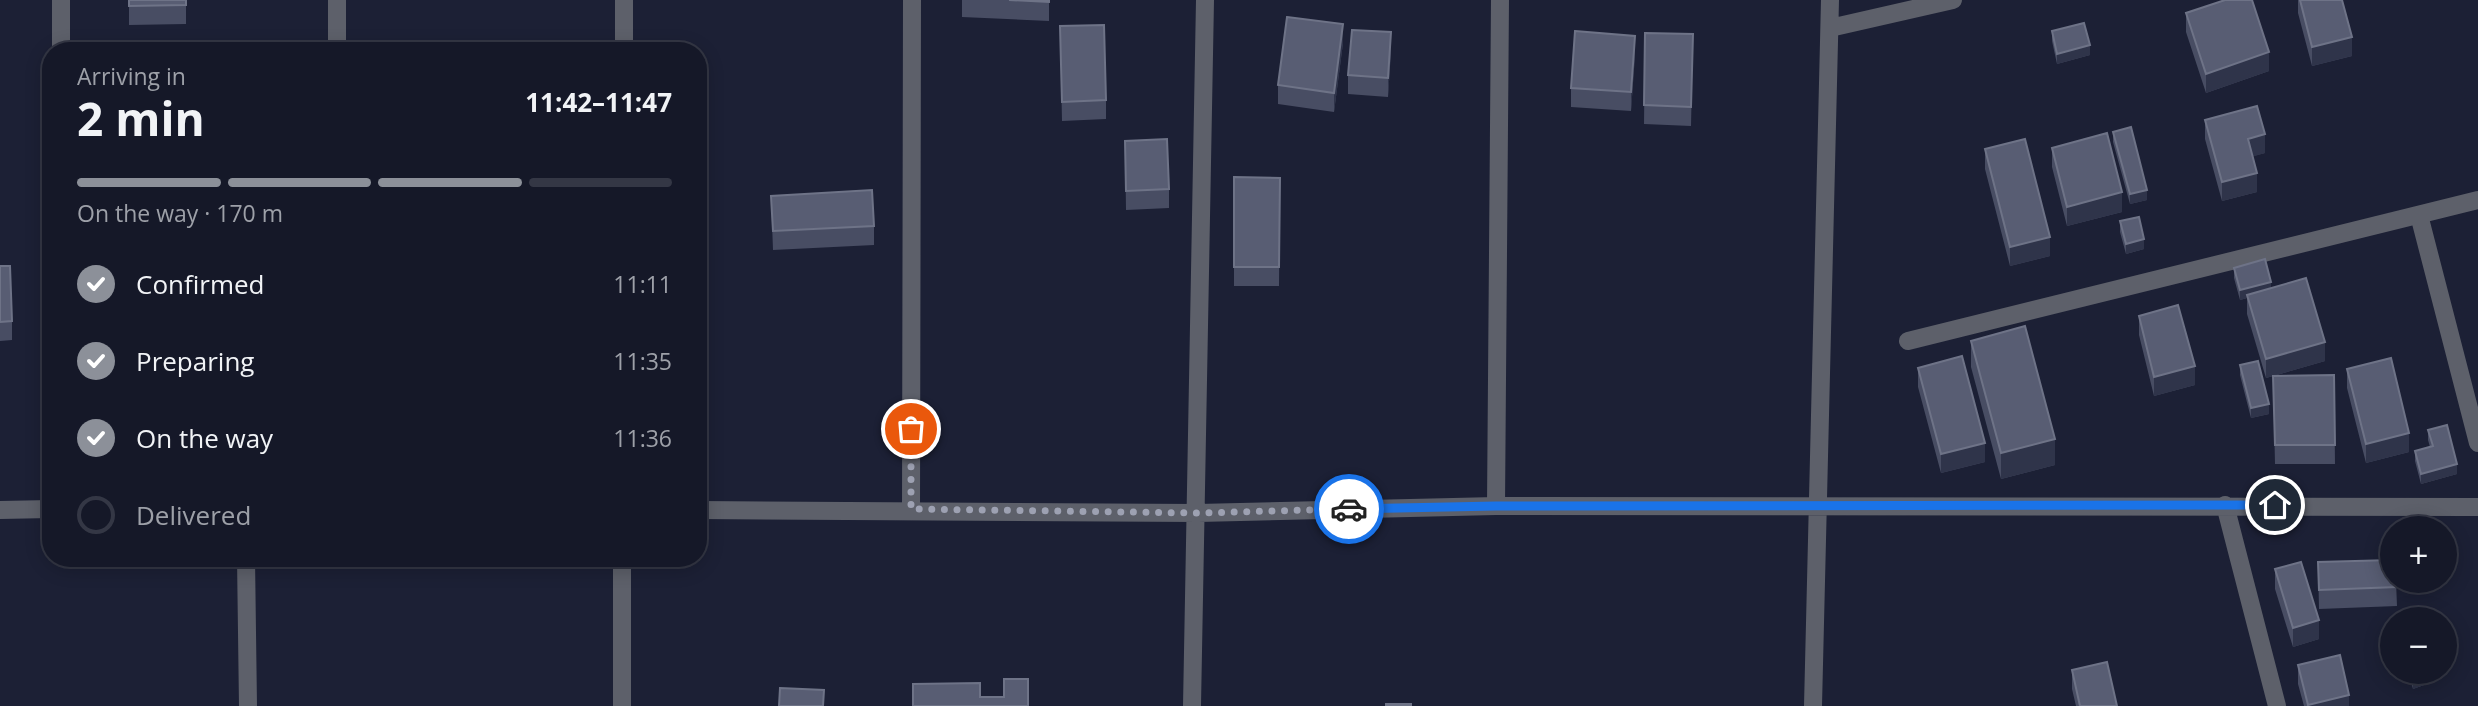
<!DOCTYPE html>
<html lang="en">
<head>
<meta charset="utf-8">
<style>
  body { margin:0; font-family:"Open Sans",sans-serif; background:#1e2130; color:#f1f3f6; height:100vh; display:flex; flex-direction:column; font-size:26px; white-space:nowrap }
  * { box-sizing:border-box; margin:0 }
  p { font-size:23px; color:#9da0a8 }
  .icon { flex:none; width:38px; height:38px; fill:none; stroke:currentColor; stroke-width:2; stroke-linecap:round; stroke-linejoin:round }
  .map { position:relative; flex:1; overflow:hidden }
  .panel { position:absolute; left:42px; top:42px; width:665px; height:525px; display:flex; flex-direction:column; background:#151828; border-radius:28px; box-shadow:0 4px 18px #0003,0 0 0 2px #343745 }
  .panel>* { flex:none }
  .fabs { position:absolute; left:2380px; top:516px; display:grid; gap:14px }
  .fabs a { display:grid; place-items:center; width:77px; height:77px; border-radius:50%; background:#151828; box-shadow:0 4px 18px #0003,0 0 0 2px #343745; font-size:35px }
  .pin { position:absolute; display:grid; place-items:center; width:60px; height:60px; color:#fff; margin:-30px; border:4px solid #fff; border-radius:50%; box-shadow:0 2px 7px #0007 }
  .courier { position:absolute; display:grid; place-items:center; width:70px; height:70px; margin:-35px; border:5px solid #1a73e8; border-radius:50%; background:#fff; color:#222; box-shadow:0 2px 9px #0007 }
  .headline em { font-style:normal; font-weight:700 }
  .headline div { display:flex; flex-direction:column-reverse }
  .headline { display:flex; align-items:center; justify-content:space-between; height:119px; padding:0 35px }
  h1 { font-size:46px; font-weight:700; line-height:52px }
  .bar { display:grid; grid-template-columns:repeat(4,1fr); gap:10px 7px; align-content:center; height:84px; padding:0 35px }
  .bar i { height:9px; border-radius:5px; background:#343745 }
  .bar .current { background:#8c9099 }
  .bar p { grid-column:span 4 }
  ol { padding:0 35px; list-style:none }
  li { display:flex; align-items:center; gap:21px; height:77px }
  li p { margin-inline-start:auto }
  li .icon { padding:7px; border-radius:50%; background:#8c9099; color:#fff; stroke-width:4 }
  li:last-child { color:#9da0a8 }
  li i { width:38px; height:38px; border:4px solid #343745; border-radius:50% }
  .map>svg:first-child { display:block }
</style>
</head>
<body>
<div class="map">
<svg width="2478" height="706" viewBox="0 0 2478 706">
  <rect width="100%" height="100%" fill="#1c2035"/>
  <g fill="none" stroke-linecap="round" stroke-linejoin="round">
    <path stroke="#5d606a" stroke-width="18" d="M1830 28 1953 0
      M61 51V0
      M337 51V0
      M624 51V0
      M2419 215 2478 443
      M1908 341 2478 200
      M2225 505 2277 706
      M1496 506 1500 0
      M911 509 912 0
      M0 510 51 509
      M698 510 1198 513 1496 506 2478 507
      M246 558 248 706
      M622 706V558
      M1192 706 1205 0
      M1813 706 1830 0"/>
  </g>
  <path fill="#484d63" d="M129 0H186V24L129 25Z
    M962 0H1049V21L962 17Z
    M2298 0H2342L2352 56 2312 66 2298 13Z
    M2186 13 2269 71 2206 93 2186 32Z
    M1060 26 1106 100V119L1062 121Z
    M2052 31 2090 55 2057 64 2052 41Z
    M1645 33 1693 34 1691 126 1644 124Z
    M1343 43 1334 112 1278 104V85Z
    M1391 51 1388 97 1348 94V75Z
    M1635 55 1631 111 1571 107V88Z
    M2205 120 2265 153 2253 156 2257 192 2222 201 2205 139Z
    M2113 132 2147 200 2130 204 2113 142Z
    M1125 141 1169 189V208L1126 210Z
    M2052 148 2122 212 2067 226 2052 167Z
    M1985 149 2050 256 2010 266 1985 169Z
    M1234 177 1280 178 1279 286H1234Z
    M771 196 874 226V245L773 250Z
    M2120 221 2144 249 2126 254 2120 232Z
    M0 266 12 321V340L0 341Z
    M2234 268 2271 288 2325 361 2266 378 2247 314V298L2240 300 2234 278Z
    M2139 316 2195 385 2154 396 2139 335Z
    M1971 341 2055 465 2001 479 1971 367Z
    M2240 365 2269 414 2251 418 2240 375Z
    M1918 368 1985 462 1941 473 1918 387Z
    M2347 369 2409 452 2366 463 2347 388Z
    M2334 375 2335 464H2275L2273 376Z
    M2428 430 2457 474 2421 484 2415 461V451L2430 447 2428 440Z
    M2318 562 2396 581 2397 606 2319 609Z
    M2275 569 2319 639 2293 647 2275 589Z
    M2298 665 2349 706H2304L2298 684Z
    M2072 670 2117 706H2076L2072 689Z
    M2408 672H2435V681L2413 689Z"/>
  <path fill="#2f344a" d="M1343 24V43L1334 112V93Z
    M1391 32V51L1388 97V78Z
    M1635 36V55L1631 111V92Z
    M2352 37V56L2312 66V47Z
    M2090 45V55L2057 64V54Z
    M2269 52V71L2206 93V74Z
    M2265 134V153L2248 158V139Z
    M2257 173V192L2222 201V182Z
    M2147 190V200L2130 204V194Z
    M2122 192V212L2067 226V207Z
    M2050 237V256L2010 266V247Z
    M2144 239V249L2126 254V244Z
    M2271 282V292L2247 295V298L2240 300V290Z
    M2325 342V361L2266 378V359Z
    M2195 366V385L2154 396V377Z
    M2269 404V414L2251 418V408Z
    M2409 433V452L2366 463V444Z
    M2055 439V465L2001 479V453Z
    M1985 443V462L1941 473V454Z
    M2457 464V474L2421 484V474Z
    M2319 620V639L2293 647V628Z
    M2433 672H2435V681L2413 689V679Z
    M2349 695V706H2308V705Z"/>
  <path fill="#585d73" stroke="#6e7387" stroke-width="2" d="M129 0H186V5L129 6Z
    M1009 0H1049V2Z
    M2225 0H2252L2269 52 2206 74 2186 13Z
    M2300 0H2342L2352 37 2312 47Z
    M1287 17 1343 24 1334 93 1278 85Z
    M2084 23 2090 45 2057 54 2052 31Z
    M1104 25 1106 100 1062 102 1060 26Z
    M1352 30 1391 32 1388 78 1348 75Z
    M1575 31 1635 36 1631 92 1571 88Z
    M1645 33 1693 34 1691 107 1644 105Z
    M2257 106 2265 134 2248 139 2257 173 2222 182 2205 120Z
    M2131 127 2147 190 2130 194 2113 132Z
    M2107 133 2122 192 2067 207 2052 148Z
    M1167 139 1169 189 1126 191 1125 141Z
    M2025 139 2050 237 2010 247 1985 149Z
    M1234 177 1280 178 1279 267H1234Z
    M872 190 874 226 773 231 771 196Z
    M2139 217 2144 239 2126 244 2120 221Z
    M2265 259 2271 282 2240 290 2234 268Z
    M0 266H10L12 321 0 322Z
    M2306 278 2325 342 2266 359 2247 295Z
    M2178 305 2195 366 2154 377 2139 316Z
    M2025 326 2055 439 2001 453 1971 341Z
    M1962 356 1985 443 1941 454 1918 368Z
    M2391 358 2409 433 2366 444 2347 369Z
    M2258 361 2269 404 2251 408 2240 365Z
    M2334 375 2335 445H2275L2273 376Z
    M2447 425 2457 464 2421 474 2415 451 2433 446 2428 430Z
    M2392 560V581H2396L2397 587 2319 590 2318 562Z
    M2301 562 2319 620 2293 628 2275 569Z
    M2340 655 2349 695 2308 705 2298 665Z
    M2107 662 2117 706H2080L2072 670Z
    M2411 672H2433L2413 679Z
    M1004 679H1028V706H913V684L980 683V697H1004Z
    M780 688 824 690 823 706H779Z
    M1386 704H1411V706H1386Z"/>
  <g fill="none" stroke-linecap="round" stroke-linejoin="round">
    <path stroke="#9da1b2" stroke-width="7" stroke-dasharray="0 12.6" d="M911 429V509L1198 513 1349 509"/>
    <path stroke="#1a73e8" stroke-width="9" d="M1349 509 1496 506 2275 505"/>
  </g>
</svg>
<div class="fabs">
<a>+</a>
<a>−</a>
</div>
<div class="pin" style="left:911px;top:429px;background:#ea580c"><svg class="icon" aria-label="bag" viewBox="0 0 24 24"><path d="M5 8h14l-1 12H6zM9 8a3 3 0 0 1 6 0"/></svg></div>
<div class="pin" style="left:2275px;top:505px;background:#1f2937"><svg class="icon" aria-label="home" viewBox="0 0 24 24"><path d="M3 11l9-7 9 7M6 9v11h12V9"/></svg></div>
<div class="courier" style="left:1349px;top:509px"><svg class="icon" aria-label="car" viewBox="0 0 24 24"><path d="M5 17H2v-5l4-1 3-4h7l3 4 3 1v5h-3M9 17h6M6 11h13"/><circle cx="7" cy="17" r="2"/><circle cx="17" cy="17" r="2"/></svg></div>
<section class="panel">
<div class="headline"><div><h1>2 min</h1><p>Arriving in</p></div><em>11:42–11:47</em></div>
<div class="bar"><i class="current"></i><i class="current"></i><i class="current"></i><i></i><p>On the way · 170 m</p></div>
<ol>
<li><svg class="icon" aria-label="check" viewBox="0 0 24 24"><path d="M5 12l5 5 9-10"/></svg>Confirmed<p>11:11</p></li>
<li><svg class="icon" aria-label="check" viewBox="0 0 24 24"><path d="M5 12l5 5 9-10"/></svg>Preparing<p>11:35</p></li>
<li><svg class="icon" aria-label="check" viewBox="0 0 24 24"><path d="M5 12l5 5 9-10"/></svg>On the way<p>11:36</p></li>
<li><i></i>Delivered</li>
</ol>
</section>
</div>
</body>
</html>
